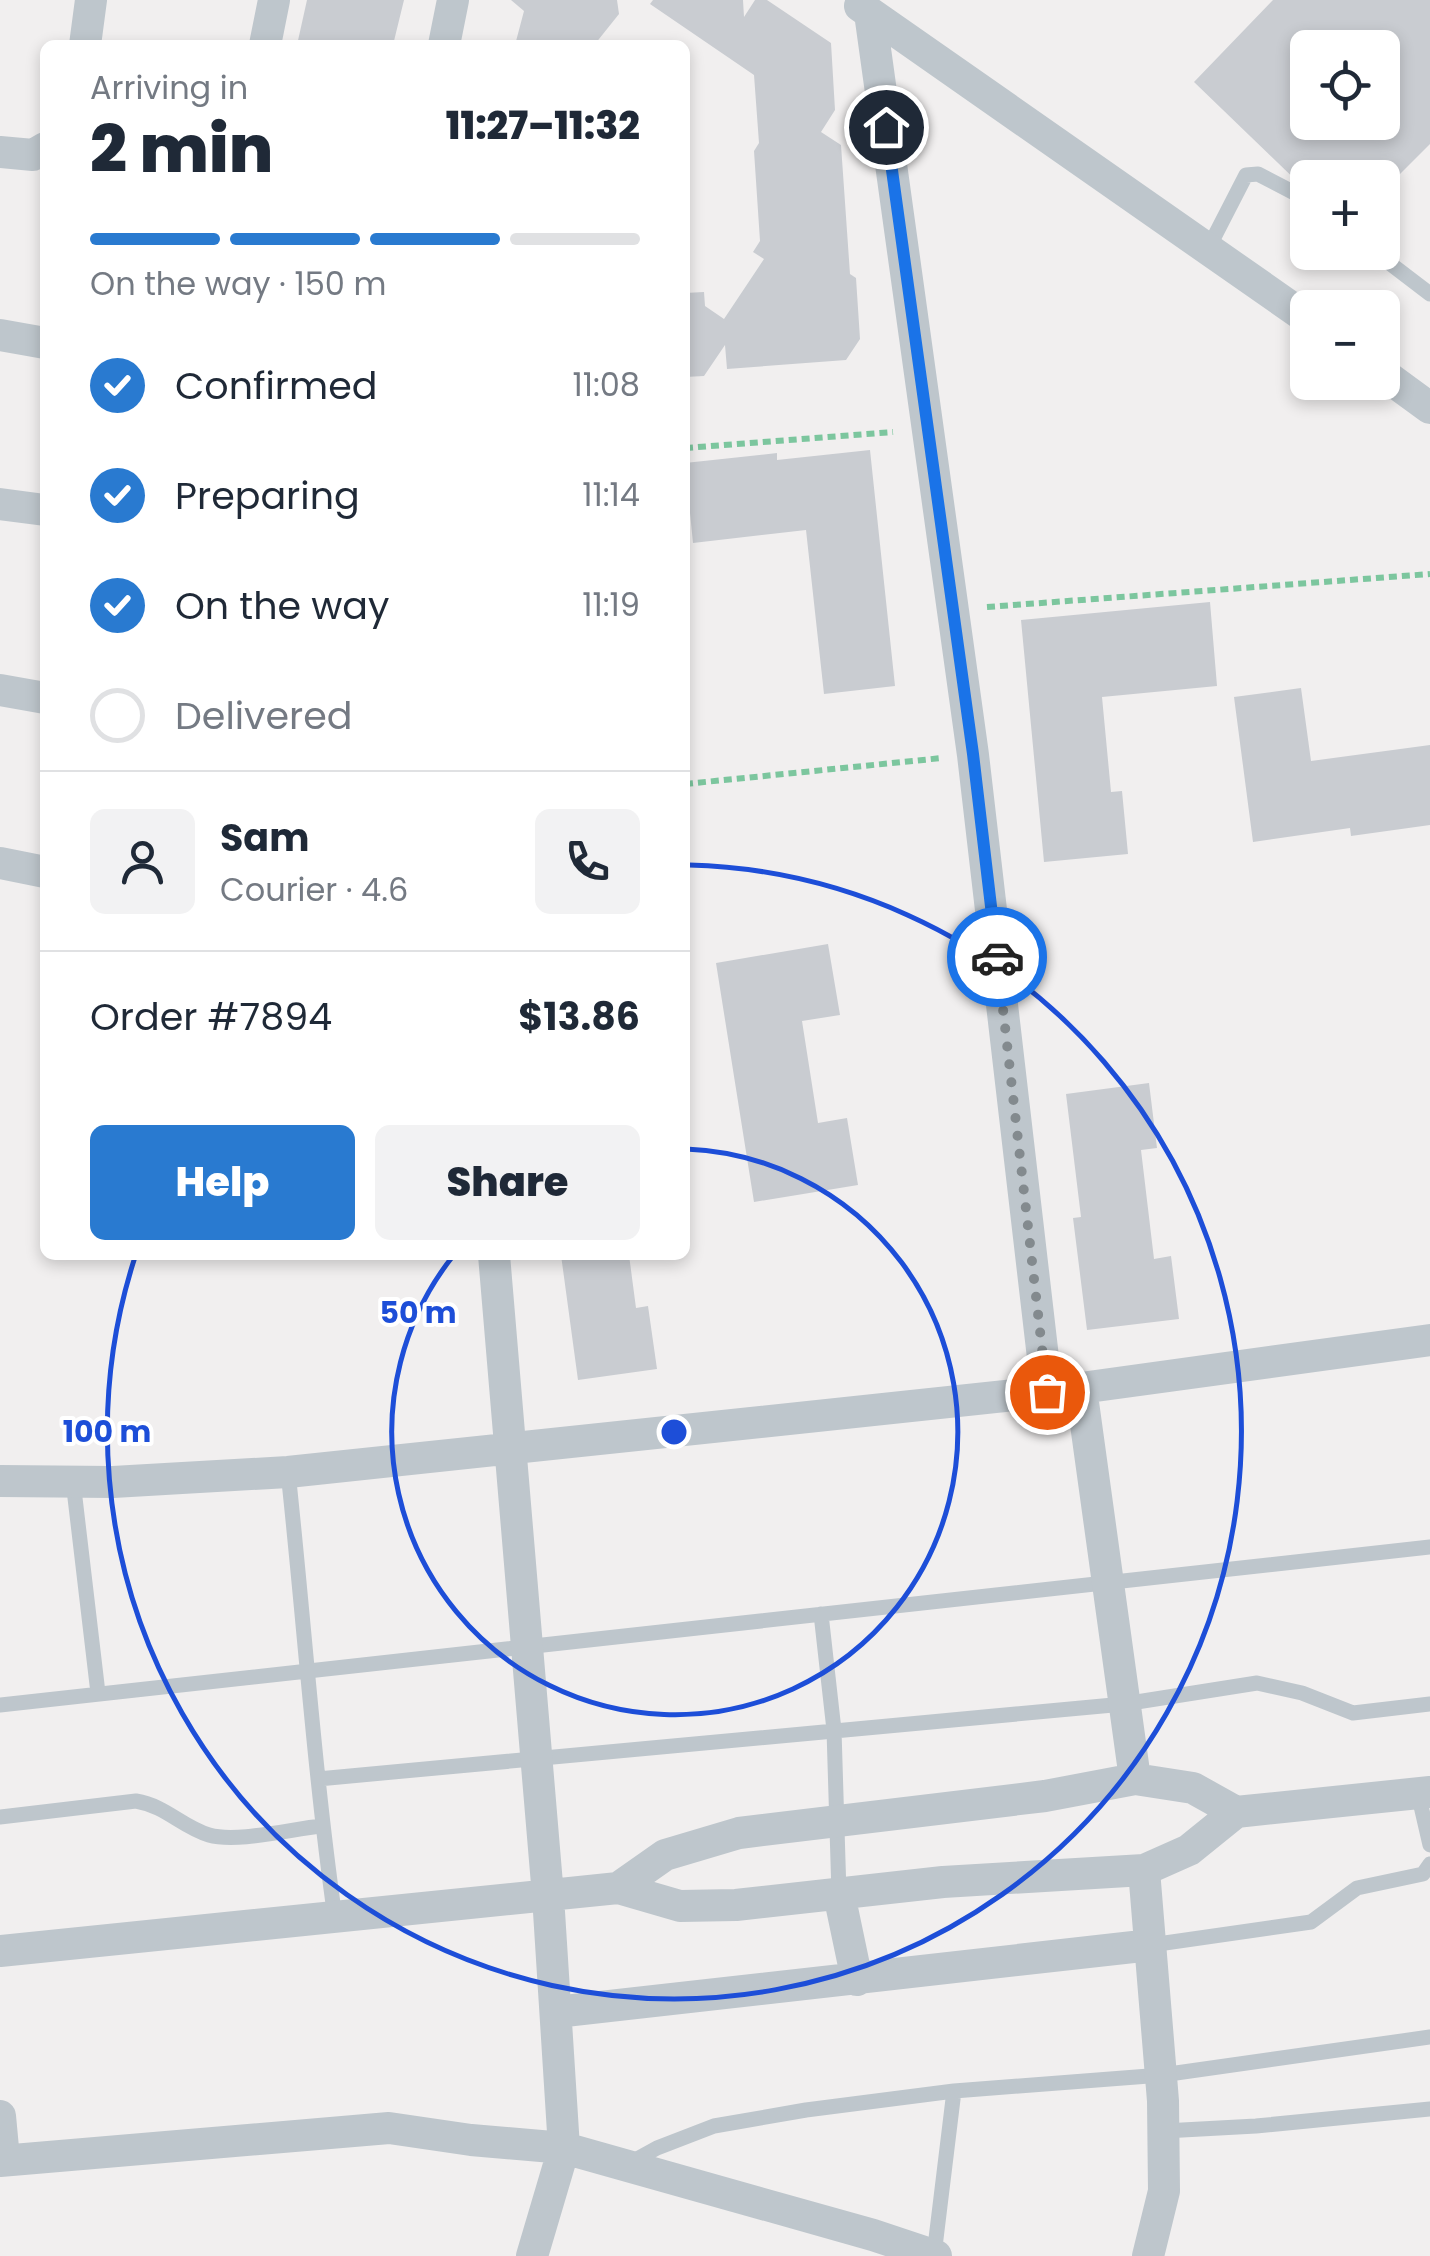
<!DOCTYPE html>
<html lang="en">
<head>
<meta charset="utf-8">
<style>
  body { margin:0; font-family:Poppins,sans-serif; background:#f2f2f3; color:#1f2937; height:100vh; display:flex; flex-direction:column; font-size:38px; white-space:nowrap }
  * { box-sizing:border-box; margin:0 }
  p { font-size:32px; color:#747a83 }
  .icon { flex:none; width:55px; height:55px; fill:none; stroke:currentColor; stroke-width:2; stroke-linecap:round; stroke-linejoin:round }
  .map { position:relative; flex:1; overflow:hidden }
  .panel { position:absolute; left:40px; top:40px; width:650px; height:1220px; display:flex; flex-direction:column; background:#fff; border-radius:15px; box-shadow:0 5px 15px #0003 }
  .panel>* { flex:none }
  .controls { position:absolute; left:1290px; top:30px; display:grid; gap:20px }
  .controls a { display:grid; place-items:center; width:110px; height:110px; border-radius:15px; background:#fff; box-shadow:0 5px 15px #0003; font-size:50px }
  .pin { position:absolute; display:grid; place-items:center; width:85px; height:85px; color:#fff; margin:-42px; border:5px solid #fff; border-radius:50%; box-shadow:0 2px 10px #0007 }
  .courier { position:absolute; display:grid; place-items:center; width:100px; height:100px; margin:-50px; border:8px solid #1a73e8; border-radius:50%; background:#fff; color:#222; box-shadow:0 2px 12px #0007 }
  .head em { font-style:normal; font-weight:800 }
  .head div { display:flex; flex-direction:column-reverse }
  .head { display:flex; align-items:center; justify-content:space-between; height:170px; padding:0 50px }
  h1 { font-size:65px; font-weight:800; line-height:75px }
  .bar { display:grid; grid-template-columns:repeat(4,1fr); gap:15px 10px; align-content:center; height:120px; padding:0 50px }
  .bar i { height:12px; border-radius:8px; background:#e0e1e3 }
  .bar .on { background:#297ad0 }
  .bar p { grid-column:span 4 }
  .line { display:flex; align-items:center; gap:25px; padding:0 50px; border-top:2px solid #e0e1e3 }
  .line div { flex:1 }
  .round { display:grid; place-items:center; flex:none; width:105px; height:105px; border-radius:15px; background:#f2f2f3 }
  ol { padding:0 50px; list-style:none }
  li { display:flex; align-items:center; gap:30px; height:110px }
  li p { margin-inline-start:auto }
  li .icon { padding:10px; border-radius:50%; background:#297ad0; color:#fff; stroke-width:4 }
  li:last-child { color:#747a83 }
  li i { width:55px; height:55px; border:5px solid #e0e1e3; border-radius:50% }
  .action { display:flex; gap:20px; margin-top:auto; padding:20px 50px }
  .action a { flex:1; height:115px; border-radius:15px; background:#297ad0; color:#fff; font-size:40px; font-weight:800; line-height:115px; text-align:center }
  .action a+a { background:#f2f2f3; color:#1f2937 }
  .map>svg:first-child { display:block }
</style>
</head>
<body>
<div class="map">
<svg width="1430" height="2256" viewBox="0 0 1430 2256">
  <rect width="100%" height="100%" fill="#f1efef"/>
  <path fill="#c9ccd1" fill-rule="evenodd" d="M307 0H404L393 45H297Z
    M511 0H617L619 14 595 44 515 45 524 11Z
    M653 0H743L744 17 755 0H767L831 43 835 110 821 132 841 145 850 274 856 278 860 339 846 360 727 369 725 345 704 376 685 377V293L704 292 705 306 724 319 764 259 753 252 760 241 754 151 759 143 754 75 650 4Z
    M1273 0H1430V144L1382 192V178H1308V192L1194 82ZM1308 48H1382V122H1308Z
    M870 450 895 686 824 694 806 530 693 543 685 463 777 453V460Z
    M1210 602 1217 686 1102 697 1111 792 1122 791 1128 854 1044 862 1021 620Z
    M1301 688 1311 761 1430 745V825L1351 836 1350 828 1253 842 1234 697Z
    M828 944 840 1015 802 1021 818 1123 847 1118 858 1185 754 1202 716 963Z
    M1149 1083 1157 1148 1141 1150 1154 1259 1171 1256 1179 1319 1087 1330 1073 1218 1081 1217 1066 1094Z
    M561 1255H629L636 1308 648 1306 657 1369 578 1380Z"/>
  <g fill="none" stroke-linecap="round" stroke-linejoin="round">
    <path stroke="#7cc69e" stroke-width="6" stroke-dasharray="8 5" stroke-linecap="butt" d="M685 448 893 432
      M987 607 1430 574
      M685 784 942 758"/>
    <path stroke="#bec6cc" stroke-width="15" d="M1209 247 1246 175 1258 174 1308 200
      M1375 252 1430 294
      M288 1472C304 1620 314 1770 335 1918
      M73 1481 98 1693
      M821 1614 834 1730 839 1894
      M0 1705 1430 1547
      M318 1779 1124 1704 1257 1683 1302 1693 1353 1713 1430 1704
      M1418 1793 1430 1845
      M0 1817 136 1801C166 1806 182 1827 209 1835 237 1843 291 1829 322 1826
      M1151 1945 1311 1922 1357 1888 1423 1874 1430 1864
      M1164 2131 1256 2126 1430 2109
      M628 2164 657 2148 714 2126 806 2110 954 2091 1162 2075 1430 2037
      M934 2255 954 2091"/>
    <path stroke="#bec6cc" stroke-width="32" d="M860 6 1308 319
      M870 13 973 755 1047 1392
      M85 45 91 0
      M265 45 274 0
      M444 45 453 0
      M0 152 33 155 45 148
      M0 335 45 343
      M1382 373 1430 408
      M0 504 45 510
      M0 690 45 698
      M0 863 45 872
      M494 1255 548 1896 564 2148 532 2256
      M1081 1388 1135 1779
      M0 1481 113 1482 288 1472 1081 1388 1430 1340
      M1144 1870 1163 2101 1164 2191 1148 2256
      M618 1888 665 1855 739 1833 1045 1796 1135 1779 1193 1788 1236 1812
      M839 1894 857 1980
      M0 1951 618 1888 680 1906 736 1905 943 1882 1144 1870 1189 1850 1236 1812 1430 1792
      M556 2012 1151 1945
      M0 2116 4 2159
      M0 2161 389 2128 471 2140 564 2148 873 2235 936 2256"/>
  </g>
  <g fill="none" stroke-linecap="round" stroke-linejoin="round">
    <path stroke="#838a8e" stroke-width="10" stroke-dasharray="0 18" d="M997 957 1047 1392"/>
    <path stroke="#1a73e8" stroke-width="12" d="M886 127 973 754 997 957"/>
  </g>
  <g fill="none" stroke="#1d4ed8" stroke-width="5">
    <path d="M686 1149A283 283 0 1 1 453 1256"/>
    <path d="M689 865A567 567 0 1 1 135 1257"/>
  </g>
  <circle cx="674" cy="1432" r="15" fill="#1d4ed8" stroke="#fff" stroke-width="5"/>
  <g font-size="30" text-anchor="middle" font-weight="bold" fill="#1d4ed8" stroke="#fff" stroke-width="8" stroke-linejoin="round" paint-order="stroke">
    <text x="418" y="1323">50 m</text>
    <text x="107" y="1442">100 m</text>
  </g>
</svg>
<div class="controls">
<a><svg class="icon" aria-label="locate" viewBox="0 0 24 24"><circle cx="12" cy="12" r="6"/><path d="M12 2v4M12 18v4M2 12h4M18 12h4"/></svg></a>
<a>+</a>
<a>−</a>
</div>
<div class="pin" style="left:1047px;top:1392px;background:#ea580c"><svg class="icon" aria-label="bag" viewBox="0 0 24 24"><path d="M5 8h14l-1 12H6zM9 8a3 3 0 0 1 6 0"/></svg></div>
<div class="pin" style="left:886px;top:127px;background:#1f2937"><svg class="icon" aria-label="home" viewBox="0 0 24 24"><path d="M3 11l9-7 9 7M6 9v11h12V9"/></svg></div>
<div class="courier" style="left:997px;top:957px"><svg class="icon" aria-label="car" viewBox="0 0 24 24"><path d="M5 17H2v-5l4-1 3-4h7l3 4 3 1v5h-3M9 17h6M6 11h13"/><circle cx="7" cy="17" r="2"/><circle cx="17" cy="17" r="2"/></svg></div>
<section class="panel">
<div class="head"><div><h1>2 min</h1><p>Arriving in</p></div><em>11:27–11:32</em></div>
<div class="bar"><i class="on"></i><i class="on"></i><i class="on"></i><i></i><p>On the way · 150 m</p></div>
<ol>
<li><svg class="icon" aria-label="check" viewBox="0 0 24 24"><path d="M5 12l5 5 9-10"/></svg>Confirmed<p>11:08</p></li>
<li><svg class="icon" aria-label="check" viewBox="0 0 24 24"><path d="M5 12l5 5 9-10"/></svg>Preparing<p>11:14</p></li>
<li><svg class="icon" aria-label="check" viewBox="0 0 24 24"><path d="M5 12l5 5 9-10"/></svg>On the way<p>11:19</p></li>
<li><i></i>Delivered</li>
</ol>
<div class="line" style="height:180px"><a class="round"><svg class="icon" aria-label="person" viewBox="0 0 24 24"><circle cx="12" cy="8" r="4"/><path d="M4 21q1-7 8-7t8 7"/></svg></a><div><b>Sam</b><p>Courier · 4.6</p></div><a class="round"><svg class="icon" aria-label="phone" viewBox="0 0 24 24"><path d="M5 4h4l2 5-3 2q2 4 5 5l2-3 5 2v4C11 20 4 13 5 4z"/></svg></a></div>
<div class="line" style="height:130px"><div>Order #7894</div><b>$13.86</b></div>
<div class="action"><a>Help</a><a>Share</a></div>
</section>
</div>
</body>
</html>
